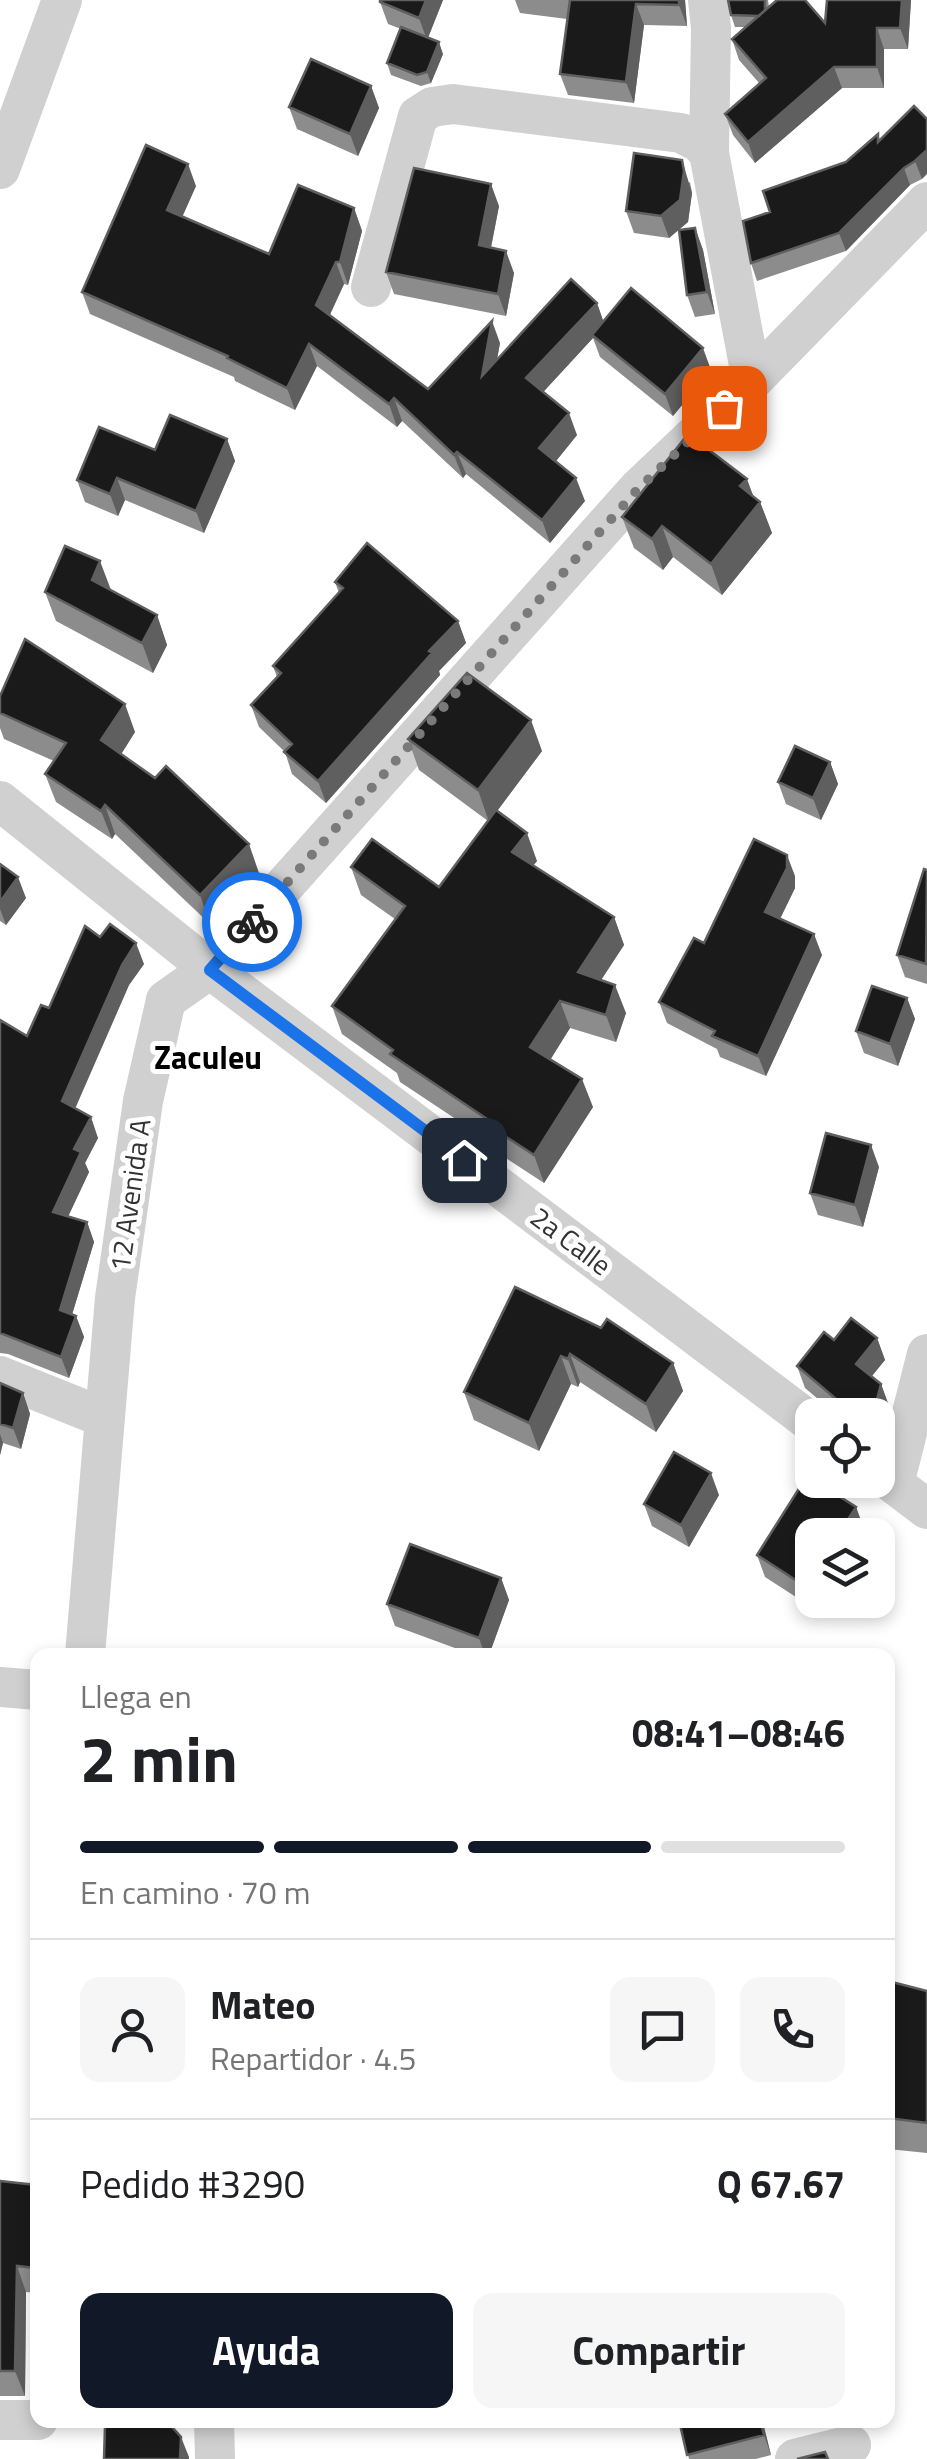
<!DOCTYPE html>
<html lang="es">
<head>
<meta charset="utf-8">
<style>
  body { margin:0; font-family:"Titillium Web",sans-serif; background:#f6f6f6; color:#202124; height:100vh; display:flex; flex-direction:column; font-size:38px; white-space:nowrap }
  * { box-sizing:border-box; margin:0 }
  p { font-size:32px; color:#757577 }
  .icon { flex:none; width:55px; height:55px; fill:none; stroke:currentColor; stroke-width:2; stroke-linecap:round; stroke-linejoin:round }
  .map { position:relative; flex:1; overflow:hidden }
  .details { position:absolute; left:30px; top:1648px; width:865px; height:780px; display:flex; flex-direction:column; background:#fff; border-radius:20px; box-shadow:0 5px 15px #0003 }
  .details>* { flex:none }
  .fabs { position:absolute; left:795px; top:1398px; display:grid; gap:20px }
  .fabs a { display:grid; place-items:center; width:100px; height:100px; border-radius:20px; background:#fff; box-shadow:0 5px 15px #0003; font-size:50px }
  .pin { position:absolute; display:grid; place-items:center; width:85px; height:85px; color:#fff; margin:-42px; border-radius:20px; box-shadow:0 5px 15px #0006 }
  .courier { position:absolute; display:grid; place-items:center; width:100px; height:100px; margin:-50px; border:8px solid #1a73e8; border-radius:50%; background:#fff; color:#222; box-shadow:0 2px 12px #0007 }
  .headline em { font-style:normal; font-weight:700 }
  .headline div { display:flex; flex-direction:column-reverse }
  .headline { display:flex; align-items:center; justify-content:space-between; height:170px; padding:0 50px }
  h1 { font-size:65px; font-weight:700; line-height:75px }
  .bar { display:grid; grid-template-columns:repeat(4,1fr); gap:15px 10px; align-content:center; height:120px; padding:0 50px }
  .bar i { height:12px; border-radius:8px; background:#e0e0e0 }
  .bar .current { background:#111827 }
  .bar p { grid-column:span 4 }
  .line { display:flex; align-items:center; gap:25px; padding:0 50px; border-top:2px solid #e0e0e0 }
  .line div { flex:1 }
  .round { display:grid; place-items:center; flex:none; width:105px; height:105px; border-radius:20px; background:#f6f6f6 }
  .button { display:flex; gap:20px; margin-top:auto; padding:20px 50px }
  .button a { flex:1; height:115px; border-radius:20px; background:#111827; color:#fff; font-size:40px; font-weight:700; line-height:115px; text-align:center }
  .button a+a { background:#f6f6f6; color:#202124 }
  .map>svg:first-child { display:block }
</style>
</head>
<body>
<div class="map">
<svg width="927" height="2459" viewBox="0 0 927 2459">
  <rect width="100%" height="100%" fill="#fff"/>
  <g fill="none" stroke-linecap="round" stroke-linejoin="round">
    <path stroke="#d0d0d0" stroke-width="40" d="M708 0 711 28 709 153 752 381
      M0 169 62 0
      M371 287 418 116 432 107 453 104 681 133 699 142 709 153
      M0 801 210 969 812 1423
      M0 1376 105 1418
      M878 1472 927 1509
      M894 1484 927 1354
      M85 1655 115 1298 143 1101 166 1000 210 969 638 489 752 381 927 202
      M0 1687 38 1690
      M0 2420H38
      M214 2420 215 2459
      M795 2459 851 2445"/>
  </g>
  <path fill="#8c8c8c" d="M380 0H443L428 38 443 54 431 83 421 86 391 75 387 63 401 29 388 24 380 2Z
    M515 0H685L687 26 644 25 634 103 568 95 560 74 567 19 520 13Z
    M728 0H768L769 7 825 23 827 0H911L908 49H884V88H842L755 163 733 135 725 114 760 84 739 60 732 39 746 27H735L731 15Z
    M371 86 379 108 358 156 297 129 289 107Z
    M914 106 922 179 910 185 846 251 757 281 751 263 770 212 846 162 878 134 880 140Z
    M690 182 692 193 688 222 669 238 634 233 626 211Z
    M196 186 182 217 269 254 354 208 362 231 348 285 344 284 330 315 428 389 500 343 497 359 597 303 603 321 711 370 673 416 600 357 593 338 543 392 577 435 556 461 585 501 550 543 466 474 463 478 402 421 397 427 317 366 295 410 235 381 234 377 90 314 82 292Z
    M499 206 491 248 514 273 506 316 394 294 386 272Z
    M695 228 703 250 715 314 695 317 687 295Z
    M227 439 235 461 204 533 125 500 118 516 85 502 77 480 155 450Z
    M753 496 760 502 772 533 722 595 673 557 663 570 634 548 622 517Z
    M335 582 458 621 466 643 439 671 440 675 326 803 292 774 285 752 259 727 251 705 277 677 273 666 339 593Z
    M45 592 157 615 167 645 153 673 56 621Z
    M0 696 135 732 121 754 259 873 210 924 115 834 112 839 56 802 45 774 54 761 4 739 0 728Z
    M408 739 542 751 497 811 537 861 533 865 614 917 624 945 601 980 626 1013 616 1042 570 1028 550 1059 593 1107 544 1183 501 1155 498 1147 400 1082 397 1073 342 1034 332 1006 395 919 361 895 351 867 439 887 488 821 419 770Z
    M830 762 838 784 821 820 786 804 778 782Z
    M0 864 26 898 6 925 0 921Z
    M927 870V984L905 977 897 955Z
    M795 876V888L780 919 822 955 766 1076 720 1057 717 1049 667 1023 659 1002 704 943Z
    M100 937 144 964 129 985 75 1109 98 1138 85 1163 89 1172 68 1216 87 1222 94 1242 72 1315 76 1316 84 1337 69 1378 8 1354 0 1353V1020L27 1036 49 1008Z
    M907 998 915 1019 898 1066 864 1053 856 1031Z
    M879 1167 863 1227 818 1215 810 1193Z
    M515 1287 673 1363 683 1391 656 1432 580 1382 578 1387 571 1384 539 1451 474 1420 464 1392Z
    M877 1338 885 1360 871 1376 881 1384 889 1406 880 1441 878 1445V1415H837L805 1388 797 1366 834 1340Z
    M0 1383 23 1393 30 1414 21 1449 3 1443 0 1455Z
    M719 1495 689 1547 652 1526 644 1504Z
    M856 1507 864 1529 860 1535H812V1600H818L813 1608 765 1577 757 1555Z
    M501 1578 509 1600 489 1655H474L395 1626 387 1604Z
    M888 1981 927 1991V2153L888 2149Z
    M0 2181 38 2188V2293L26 2292 25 2396H0Z
    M679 2420H768L763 2422 771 2455 756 2459H689Z"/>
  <path fill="#5f5f5f" d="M426 0H443L427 40 419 18Z
    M679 0H685L687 26 679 5Z
    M902 0H911L908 49 900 28Z
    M636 4 644 25 634 103 626 82Z
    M877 28 884 49V88L877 67Z
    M439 42 443 54 431 83 427 72Z
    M834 67 842 88 755 163 748 142Z
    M371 86 379 108 358 156 350 134Z
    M927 150V174L922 179 915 161Z
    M682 160 692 193 688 222 669 238 661 216Z
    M188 164 196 186 175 233 167 210Z
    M904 168 910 185 846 251 839 233Z
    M491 184 499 206 487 267 479 245Z
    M354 208 362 231 348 285 340 262Z
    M695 228 703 250 715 314 707 292Z
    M506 251 514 273 506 316 498 294Z
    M336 262 344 284 324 327 316 305Z
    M597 303 605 326 592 335 593 338 535 401 526 378Z
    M492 321 500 343 490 398 482 376Z
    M309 344 317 366 295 410 287 388Z
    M703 348 711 370 673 416 665 394Z
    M394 398 402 421 397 427 389 404Z
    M569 413 577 435 548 471 539 448Z
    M227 439 235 461 204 533 196 511Z
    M457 452 466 474 463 478 454 455Z
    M117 478 125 500 118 516 110 494Z
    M576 478 585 501 550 543 542 520Z
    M747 479 757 506 760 502 772 533 722 595 711 564 740 486Z
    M662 526 673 557 663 570 652 539Z
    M100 561 111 590 92 580Z
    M157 615 167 645 153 673 142 643Z
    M458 621 466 643 439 671 440 675 326 803 318 781 429 651Z
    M125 704 135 732 112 769 101 740Z
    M531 720 542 751 489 822 478 790Z
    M830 762 838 784 821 820 813 798Z
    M105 805 115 834 112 839 101 811Z
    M527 833 537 861 522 880 512 852Z
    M249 844 259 873 210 924 200 895Z
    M787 855 795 876V888L773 933 765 912Z
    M18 877 26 898 6 925 0 909V902Z
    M614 917 624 945 588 1000 578 972Z
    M814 934 822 955 766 1076 758 1056Z
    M136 943 144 964 129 985 69 1122 62 1101 122 965Z
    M615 985 626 1013 616 1042 606 1015Z
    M907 998 915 1019 898 1066 890 1044Z
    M560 1001 570 1028 541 1075 530 1047Z
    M582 1079 593 1107 544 1183 534 1155Z
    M91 1117 98 1138 85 1163 89 1172 61 1232 53 1212 74 1149Z
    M871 1145 879 1167 863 1227 855 1205Z
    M87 1222 94 1242 67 1331 60 1310Z
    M76 1316 84 1337 69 1378 61 1357Z
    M877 1338 885 1360 864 1386 856 1364Z
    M570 1354 580 1382 578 1387 568 1359Z
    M561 1356 571 1384 539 1451 529 1423Z
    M673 1363 683 1391 656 1432 646 1404Z
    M881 1384 889 1406 880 1441 878 1445V1415H873Z
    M23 1393 30 1414 21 1449 13 1428Z
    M0 1434 3 1443 0 1455Z
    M711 1473 719 1495 689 1547 681 1525Z
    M856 1507 864 1529 860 1535H838Z
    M812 1575V1600H818L813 1608 805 1586Z
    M501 1578 509 1600 489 1655H485L479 1638Z
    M17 2266 26 2292 25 2396 15 2371Z
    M760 2420H762L771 2455 764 2435Z
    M181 2437 189 2457V2459H180Z"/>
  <path fill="#1a1a1a" stroke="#5f5f5f" stroke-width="2.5" d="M380 0H426L419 18 380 2Z
    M570 0H679V5L636 4 626 82 560 74Z
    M728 0H765V10L759 16 731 15Z
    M777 0H805L825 23 827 0H902L900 28H877V67H834L748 142 725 114 766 78 732 39Z
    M401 27 439 42 427 72 417 75 387 63Z
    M311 59 371 86 350 134 289 107Z
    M914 106 927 119V150L915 161 904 168 839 233 751 263 743 221 770 212 763 191 846 162 878 134V142Z
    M146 145 188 164 167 210 269 254 298 185 354 208 340 262H336L316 305 428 389 492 321 482 376 571 279 597 303 526 378 569 413 539 448 576 478 542 520 457 452 454 455 394 398 389 404 309 344 287 388 227 358 228 356 82 292Z
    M634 153 682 160 684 171 680 200 661 216 626 211Z
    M414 168 491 184 479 245 506 251 498 294 386 272Z
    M695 228 707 292 687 295 679 230Z
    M631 288 703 348 665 394 592 335Z
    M170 415 227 439 196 511 117 478 110 494 77 480 99 427 155 450Z
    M688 434 747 479 740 486 760 502 711 564 662 526 652 539 622 517Z
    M367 543 458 621 429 651 432 653 318 781 284 752 292 744 251 705 281 673 273 666 343 588 335 582Z
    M65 546 100 561 92 580 157 615 142 643 45 592Z
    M25 639 125 704 101 740 155 778 166 766 249 844 200 895 105 805 101 811 45 774 66 743 0 713V696Z
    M467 673 531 720 478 790 408 739Z
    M795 746 830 762 813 798 778 782Z
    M496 810 527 833 512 852 614 917 578 972 615 985 606 1015 560 1001 530 1047 582 1079 534 1155 491 1127 493 1123 390 1054 393 1050 332 1006 405 906 351 867 372 839 439 887Z
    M754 839 787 855V868L765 912 814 934 758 1056 712 1036 715 1031 659 1002 694 938 704 943Z
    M0 864 18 877 0 902Z
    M924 869 927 870 926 964 897 955Z
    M110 924 136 943 122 965 62 1101 91 1117 74 1149 81 1152 53 1212 87 1222 60 1310 76 1316 61 1357 0 1333V1020L27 1036 41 1005 49 1008 85 926 100 937Z
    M872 986 907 998 890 1044 856 1031Z
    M826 1133 871 1145 855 1205 810 1193Z
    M515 1287 601 1328 607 1319 673 1363 646 1404 570 1354 568 1359 561 1356 529 1423 464 1392Z
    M851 1318 877 1338 856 1364 881 1384 873 1415H855L797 1366 824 1332 834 1340Z
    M0 1383 23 1393 13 1428 0 1424Z
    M674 1452 711 1473 681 1525 644 1504Z
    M807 1476 856 1507 838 1535H812V1575L805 1586 757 1555Z
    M410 1544 501 1578 479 1638 387 1604Z
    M888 1981 927 1991V2123L888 2118Z
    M0 2181 36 2185 38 2189V2260H35V2268L17 2266 15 2371H0Z
    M679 2420H760L764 2435 687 2455Z
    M105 2426 172 2427 181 2437 180 2459H104Z
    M825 2452 828 2459H797Z"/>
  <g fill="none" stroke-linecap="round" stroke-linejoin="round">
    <path stroke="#7a7a7a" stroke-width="10" stroke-dasharray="0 18" d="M252 922 638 489 724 408"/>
    <path stroke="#1a73e8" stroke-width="12" d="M252 922 210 970 464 1160"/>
  </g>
  <g text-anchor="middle" stroke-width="10" stroke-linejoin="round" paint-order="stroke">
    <g font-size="28" fill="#333" stroke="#fff">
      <text transform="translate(130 1195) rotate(-82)" y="10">12 Avenida A</text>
      <text transform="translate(571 1241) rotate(37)" y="10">2a Calle</text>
    </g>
    <g font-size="32" font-weight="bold" fill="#000" stroke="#fff">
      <text x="208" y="1069">Zaculeu</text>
    </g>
  </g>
</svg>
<div class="fabs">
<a><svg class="icon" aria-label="locate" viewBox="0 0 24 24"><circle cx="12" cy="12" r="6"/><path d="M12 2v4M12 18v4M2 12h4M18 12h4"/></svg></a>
<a><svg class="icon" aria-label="layers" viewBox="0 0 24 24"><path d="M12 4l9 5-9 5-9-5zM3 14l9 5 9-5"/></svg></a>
</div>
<div class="pin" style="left:724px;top:408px;background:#ea580c"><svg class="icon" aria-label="bag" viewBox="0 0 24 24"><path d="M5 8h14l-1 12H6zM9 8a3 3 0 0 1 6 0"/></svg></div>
<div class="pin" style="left:464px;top:1160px;background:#1f2937"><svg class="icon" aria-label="home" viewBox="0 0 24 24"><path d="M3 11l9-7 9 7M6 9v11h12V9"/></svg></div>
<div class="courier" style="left:252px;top:922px"><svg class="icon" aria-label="bike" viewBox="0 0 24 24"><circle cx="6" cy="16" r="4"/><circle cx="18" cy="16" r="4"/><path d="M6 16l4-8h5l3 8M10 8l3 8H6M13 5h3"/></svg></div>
<section class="details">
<div class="headline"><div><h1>2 min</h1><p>Llega en</p></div><em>08:41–08:46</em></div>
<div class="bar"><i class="current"></i><i class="current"></i><i class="current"></i><i></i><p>En camino · 70 m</p></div>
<div class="line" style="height:180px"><a class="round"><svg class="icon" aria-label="person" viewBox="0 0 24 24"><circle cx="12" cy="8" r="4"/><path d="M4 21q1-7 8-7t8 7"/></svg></a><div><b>Mateo</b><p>Repartidor · 4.5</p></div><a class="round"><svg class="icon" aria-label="chat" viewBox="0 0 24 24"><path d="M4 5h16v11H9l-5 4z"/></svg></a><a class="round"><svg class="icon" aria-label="phone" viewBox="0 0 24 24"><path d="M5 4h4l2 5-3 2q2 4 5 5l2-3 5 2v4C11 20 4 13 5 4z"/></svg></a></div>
<div class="line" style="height:130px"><div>Pedido #3290</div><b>Q 67.67</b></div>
<div class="button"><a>Ayuda</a><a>Compartir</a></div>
</section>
</div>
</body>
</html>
